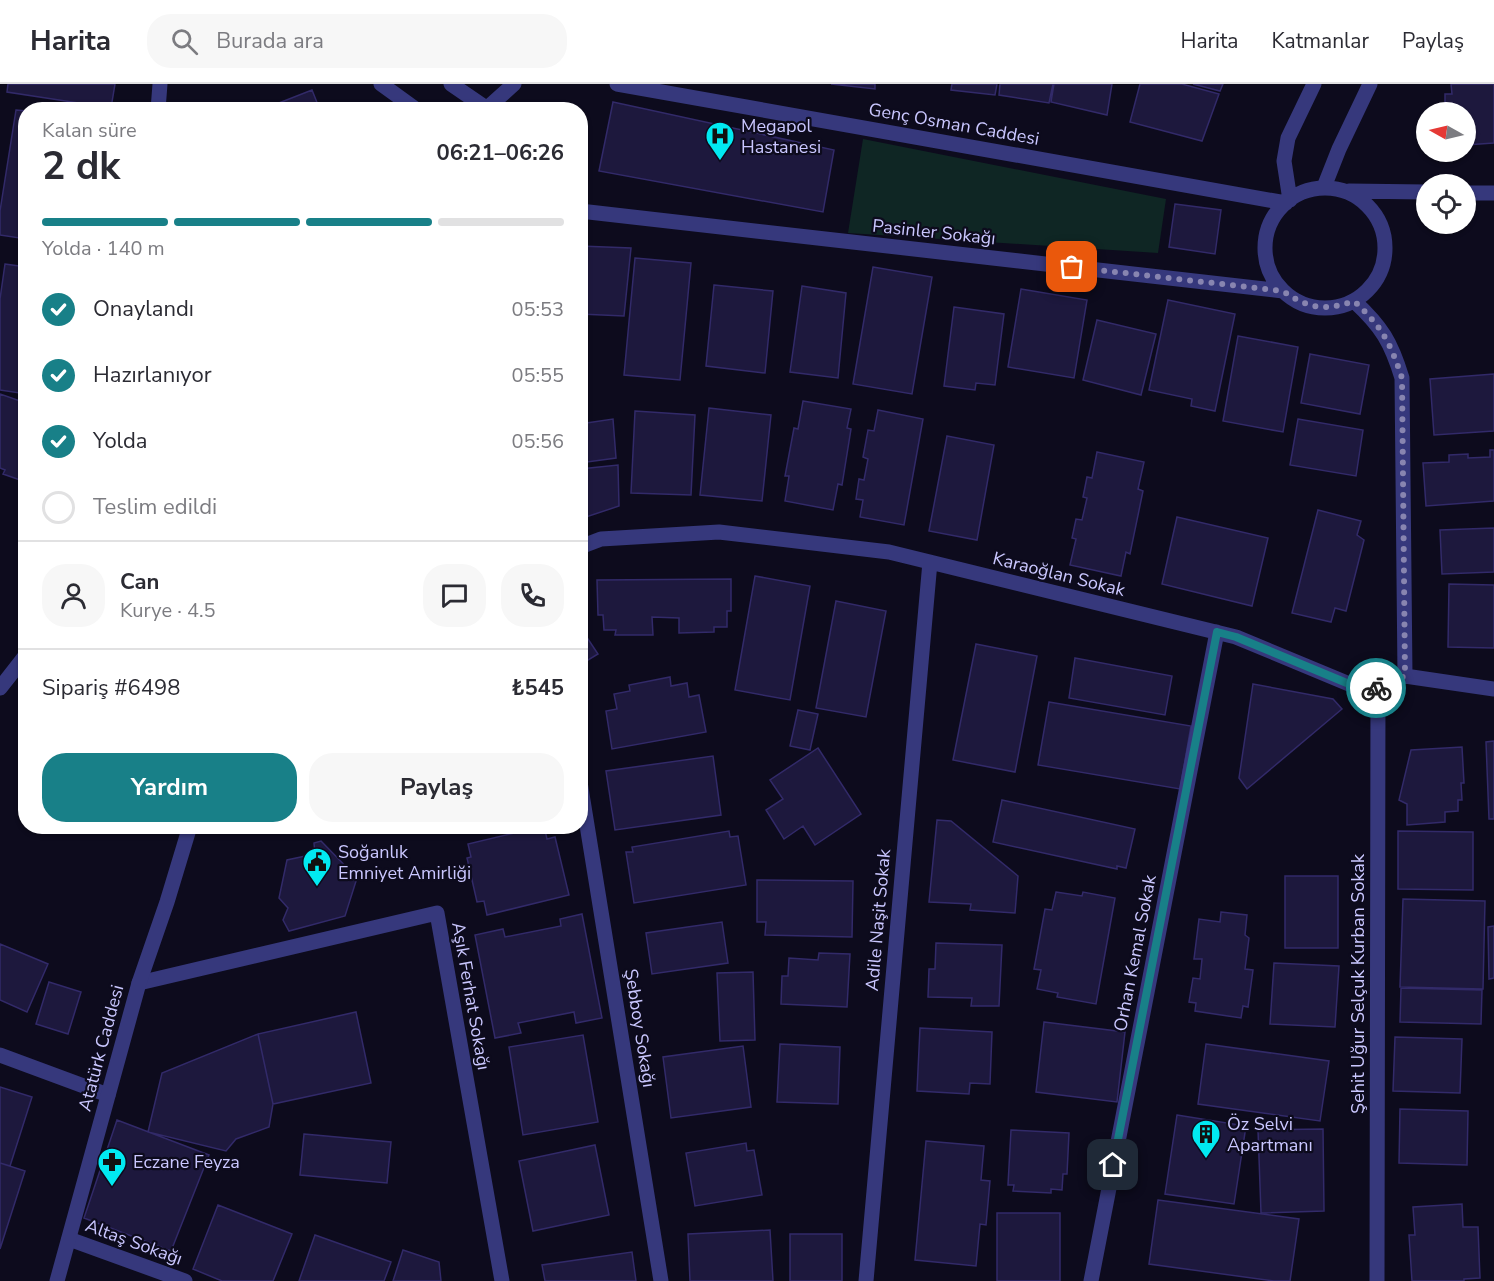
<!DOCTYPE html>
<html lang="tr">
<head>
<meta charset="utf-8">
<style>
  body { margin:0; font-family:"Nunito Sans",sans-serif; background:#f7f7f7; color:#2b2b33; height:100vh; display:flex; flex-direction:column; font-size:22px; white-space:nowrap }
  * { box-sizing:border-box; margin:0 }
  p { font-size:20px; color:#7c7c81 }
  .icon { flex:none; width:33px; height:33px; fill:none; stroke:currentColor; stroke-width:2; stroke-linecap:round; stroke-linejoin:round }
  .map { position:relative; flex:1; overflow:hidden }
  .side { position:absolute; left:18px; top:18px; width:570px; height:732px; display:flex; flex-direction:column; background:#fff; border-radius:24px; box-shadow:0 2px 4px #0004 }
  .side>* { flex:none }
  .needle { width:39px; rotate:278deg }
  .controls { position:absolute; left:1416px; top:18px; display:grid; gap:12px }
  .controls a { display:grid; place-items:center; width:60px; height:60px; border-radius:50%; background:#fff; box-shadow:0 2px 4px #0004; font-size:30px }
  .pin { position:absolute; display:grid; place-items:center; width:51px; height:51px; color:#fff; margin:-26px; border-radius:12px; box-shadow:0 3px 9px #0006 }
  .courier { position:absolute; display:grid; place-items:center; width:60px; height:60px; margin:-30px; border:4px solid #188088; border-radius:50%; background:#fff; color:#222; box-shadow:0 2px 8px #0007 }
  .head em { font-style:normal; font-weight:700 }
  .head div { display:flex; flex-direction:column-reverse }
  .head { display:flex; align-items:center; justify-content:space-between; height:102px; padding:0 24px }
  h1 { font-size:39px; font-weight:700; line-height:45px }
  .bar { display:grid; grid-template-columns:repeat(4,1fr); gap:9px 6px; align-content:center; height:72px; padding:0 24px }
  .bar i { height:8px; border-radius:4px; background:#e1e1e2 }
  .bar .on { background:#188088 }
  .bar p { grid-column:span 4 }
  .line { display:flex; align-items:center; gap:15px; padding:0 24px; border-top:2px solid #e1e1e2 }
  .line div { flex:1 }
  .round { display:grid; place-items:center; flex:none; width:63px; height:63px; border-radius:24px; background:#f7f7f7 }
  ol { padding:0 24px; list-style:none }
  li { display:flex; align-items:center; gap:18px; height:66px }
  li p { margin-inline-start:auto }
  li .icon { padding:6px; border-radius:50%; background:#188088; color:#fff; stroke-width:4 }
  li:last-child { color:#7c7c81 }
  li i { width:33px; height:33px; border:3px solid #e1e1e2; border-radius:50% }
  .cta { display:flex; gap:12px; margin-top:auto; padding:12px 24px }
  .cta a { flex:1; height:69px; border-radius:24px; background:#188088; color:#fff; font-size:24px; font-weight:700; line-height:69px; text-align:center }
  .cta a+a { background:#f7f7f7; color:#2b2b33 }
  header { display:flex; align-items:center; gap:36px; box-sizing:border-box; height:84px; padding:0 30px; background:#fff; border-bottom:2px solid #e1e1e2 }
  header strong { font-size:28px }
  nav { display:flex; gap:33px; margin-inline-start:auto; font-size:21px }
  .search { width:420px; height:54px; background:#f7f7f7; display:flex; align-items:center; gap:15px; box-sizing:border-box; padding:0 21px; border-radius:24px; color:#7c7c81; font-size:22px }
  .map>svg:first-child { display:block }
</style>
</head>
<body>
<header>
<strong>Harita</strong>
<div class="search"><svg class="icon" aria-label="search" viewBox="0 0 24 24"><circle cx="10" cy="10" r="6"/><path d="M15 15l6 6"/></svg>Burada ara</div>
<nav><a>Harita</a><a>Katmanlar</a><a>Paylaş</a></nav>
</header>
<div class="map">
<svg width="1494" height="1197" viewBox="0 0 1494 1197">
  <rect width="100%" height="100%" fill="#0d0b1d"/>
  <path fill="#0f2624" d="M863 55 1166 115 1158 169 848 149Z"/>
  <path fill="#1d183d" stroke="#322a69" stroke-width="1.5" d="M8 0H115L111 24 7 8Z
    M831 0H875V5Z
    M952 0H997L995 11 951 6Z
    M1000 0H1053L1049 19 999 11Z
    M1054 0H1112L1107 31 1051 18Z
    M1140 0H1182L1219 10 1202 57 1130 38Z
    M1193 0H1223L1220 7Z
    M1451 0H1494V59L1466 61V28H1445V10H1452Z
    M312 6 320 26H261Z
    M613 18 834 66 823 128 599 87Z
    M16 26 26 27V155L0 151V127Z
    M1175 120 1221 126 1215 170 1169 163Z
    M580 162 631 164 624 232 580 230Z
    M635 174 691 179 680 296 624 291Z
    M5 180 26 183V310L0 306V215Z
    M873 183 932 193 912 310 853 300Z
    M714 201 773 207 765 289 706 282Z
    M802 202 846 209 838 294 790 288Z
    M1021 205 1087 216 1074 294 1008 283Z
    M1168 216 1235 230 1215 327 1191 322 1192 315 1149 306Z
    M954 223 1004 230 995 301 976 299 975 306 944 302Z
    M1097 236 1156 250 1141 311 1083 296Z
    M1238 252 1298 263 1283 348 1223 337Z
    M1310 270 1369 281 1360 330 1301 319Z
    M1494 290V347L1434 351 1430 295Z
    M0 310 26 319V404L21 402 23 397 3 390 5 386 0 384Z
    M803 317 851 325 847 344 851 345 842 401 838 400 833 426 785 417 789 392H785L794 344 798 345Z
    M709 324 771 331 762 417 700 411Z
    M878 326 923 335 904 441 860 433 863 416 856 415 859 395 864 396 868 375 863 373 868 346 874 347Z
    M635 327 695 331 691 411 631 409Z
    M613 335 616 374 580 379V340Z
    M1298 335 1363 346 1356 392 1290 381Z
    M947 352 994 361 977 456 929 447Z
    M1490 366H1494V417L1426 422 1423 379 1449 378V371L1468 370V374L1490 373Z
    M1097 368 1144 378 1138 405 1143 407 1130 470 1126 468 1121 492 1070 481 1076 455 1072 454 1076 435 1082 436 1087 414 1083 413 1087 393 1092 394Z
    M618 381 619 422 580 435V385Z
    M1318 426 1361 437 1357 451 1364 456 1346 527 1335 524 1331 538 1292 529Z
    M1177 433 1268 454 1252 522 1162 500Z
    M1494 444V488L1442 490 1440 446Z
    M755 492 810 502 790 616 735 606Z
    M731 495V527H727V543H714V548L679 549V534L652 533 653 551H615L616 546H604L603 531H598L597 496Z
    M1449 500 1494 501V564L1448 563Z
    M836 517 886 527 866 633 816 624Z
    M580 543 598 570 580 581Z
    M976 560 1037 572 1015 688 953 676Z
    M1075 574 1172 592 1165 631 1069 614Z
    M670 593 671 602 687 599 689 613 699 611 706 648 612 665 606 627 617 625 614 610 630 607 629 601Z
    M1253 600 1333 615 1342 625 1247 705 1239 694Z
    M1049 618 1191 642 1180 705 1038 681Z
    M798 626 818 630 810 666 790 662Z
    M1494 657V735H1489L1486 658Z
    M1462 663 1464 699H1461L1462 716H1458V727L1445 728V738L1407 741V720L1399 716 1411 666Z
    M818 664 861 730 815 761 803 742 784 755 766 726 783 715 770 696Z
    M713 672 721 731 615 746 606 687Z
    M1002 716 1135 745 1126 784 1117 782V785L993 758Z
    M937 736 951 737 1018 792 1015 829 970 826 971 820 929 818Z
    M544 742 547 755 555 753 569 811 487 831 484 817 477 818 467 774 471 773 468 760Z
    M729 747 730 753 738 752 746 801 634 819 626 768H633L632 763Z
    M1398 747 1473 748V806L1398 805Z
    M321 757 357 794 345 832 289 847 283 836 288 824 279 814 287 776 315 770 314 759Z
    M1285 792H1338V864H1285Z
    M757 796 853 797 852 853 765 851 766 838H757Z
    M1056 808 1082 812 1083 808 1115 814 1096 920 1057 913 1058 909 1037 905 1041 886 1034 885 1045 825 1052 826Z
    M1403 815 1485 817 1483 905 1400 903Z
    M1221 828 1247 831 1245 851 1249 854 1245 885 1253 886 1248 923 1243 922 1241 934 1195 927 1196 919 1189 918 1193 894 1200 895 1202 875H1194L1199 835 1220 838Z
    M582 830 602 934 576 939 574 928 518 939 521 949 495 954 475 851 503 845 505 853 561 842 560 835Z
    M722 838 728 879 652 890 646 849Z
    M1494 842V894L1489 895 1488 843Z
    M936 859 1002 861 999 922H971L972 914 928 913 929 885H935Z
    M0 860 48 880 27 928 0 916Z
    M819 869 850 870 847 923 781 920 782 892H788L789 874 818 876Z
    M1274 879 1339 882 1335 943 1270 940Z
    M753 888 755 956 720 957 717 889Z
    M49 898 81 908 68 950 36 940Z
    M1401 904 1482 906 1481 940 1400 938Z
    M356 928 371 999 273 1020 258 950Z
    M1044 938 1125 948 1117 1018 1036 1008Z
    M920 944 992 948 990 1000 970 999 969 1010 917 1007Z
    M258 950 273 1020 269 1043 236 1055 226 1067 148 1048 162 989Z
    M583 951 598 1038 523 1051 509 963Z
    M1395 953 1462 955 1460 1009 1393 1007Z
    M780 960 840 963 838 1020 777 1018Z
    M1206 960 1329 977 1320 1037 1198 1020Z
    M743 962 751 1023 671 1034 663 973Z
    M0 1003 32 1013 10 1082 0 1079Z
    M1400 1025 1468 1027 1467 1081 1399 1079Z
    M1177 1031 1246 1042 1234 1120 1165 1110Z
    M117 1036 209 1071 171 1167 84 1134Z
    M1323 1045 1324 1127 1261 1129 1258 1046Z
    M1011 1046 1069 1049 1067 1090H1063L1062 1106 1051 1105V1109L1013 1107 1014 1101H1008Z
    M304 1050 391 1058 387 1099 300 1091Z
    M926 1057 984 1062 981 1096 990 1097 986 1141 980 1140 976 1182 915 1176Z
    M746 1059 747 1067 754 1066 762 1111 695 1122 686 1069Z
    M595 1061 609 1131 533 1147 519 1077Z
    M0 1079 25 1087 0 1165Z
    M1158 1116 1299 1135 1290 1197H1274L1149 1180Z
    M1462 1120 1463 1143H1478L1480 1194 1464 1195V1197H1412L1409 1151H1415L1413 1123Z
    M218 1121 292 1150 273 1197H222L193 1185Z
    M997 1129H1060V1197H997Z
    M770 1146 773 1197H690L688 1150Z
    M790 1150H842V1197H790Z
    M315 1151 391 1178 384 1197H299Z
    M403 1166 439 1178 441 1197H393Z
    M632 1168 636 1197H545L542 1181Z"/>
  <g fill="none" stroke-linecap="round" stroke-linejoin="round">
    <path stroke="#36387c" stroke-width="15" d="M0 971 108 1011"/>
    <path stroke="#36387c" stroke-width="15" d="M617 0 1286 119
      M1324 103 1339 65 1370 0
      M1265 164a60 60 0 1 1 120 0a60 60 0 1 1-120 0Z
      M1349 107 1426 108
      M1466 109H1494
      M1290 116 1284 77 1288 54 1314 0
      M580 127 1283 207
      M1354 217C1382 243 1391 258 1402 294L1405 592
      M580 463 601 455 719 448 889 468 1236 553 1366 607 1405 592 1494 605
      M580 698 661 1197
      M139 899 437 829 502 1197
      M69 1155 185 1197
      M866 1197 930 478
      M1091 1197 1217 548
      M1377 1197 1378 603"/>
    <path stroke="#36387c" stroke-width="15" d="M381 0 417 26
      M451 0 486 24
      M158 26 160 0
      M485 26 514 0
      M0 604 26 571
      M57 1197 139 899 167 818 190 742"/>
  </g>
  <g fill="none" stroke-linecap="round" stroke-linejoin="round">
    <path stroke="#8885b0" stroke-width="6" stroke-dasharray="0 10.8" d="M1072 183 1283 207C1309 225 1324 227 1354 217 1382 243 1390 258 1402 294L1405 592 1376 604"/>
    <path stroke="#188088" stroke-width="8" d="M1113 1081 1217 548 1236 553 1366 607 1376 604"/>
  </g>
  <defs>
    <g id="hospital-pin" transform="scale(1.5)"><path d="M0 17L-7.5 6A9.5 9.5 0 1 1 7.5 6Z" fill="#01e9f1" stroke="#0d0b1d"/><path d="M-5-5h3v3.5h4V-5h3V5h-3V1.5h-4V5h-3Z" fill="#111"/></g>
    <g id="civic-pin" transform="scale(1.5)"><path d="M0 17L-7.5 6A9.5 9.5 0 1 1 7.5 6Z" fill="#01e9f1" stroke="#0d0b1d"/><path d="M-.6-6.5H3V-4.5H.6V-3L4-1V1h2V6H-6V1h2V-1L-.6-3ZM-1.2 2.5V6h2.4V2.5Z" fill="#111"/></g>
    <g id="building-pin" transform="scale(1.5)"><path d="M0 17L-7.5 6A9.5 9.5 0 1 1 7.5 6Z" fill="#01e9f1" stroke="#0d0b1d"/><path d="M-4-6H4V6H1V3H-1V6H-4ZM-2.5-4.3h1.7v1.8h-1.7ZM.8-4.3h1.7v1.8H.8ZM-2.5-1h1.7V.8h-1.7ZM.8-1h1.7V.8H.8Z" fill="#111"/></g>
    <g id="pharmacy-pin" transform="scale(1.5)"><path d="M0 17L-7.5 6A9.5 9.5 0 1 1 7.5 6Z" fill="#01e9f1" stroke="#0d0b1d"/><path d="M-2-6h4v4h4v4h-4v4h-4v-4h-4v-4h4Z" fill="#111"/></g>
  </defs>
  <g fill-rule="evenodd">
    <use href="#hospital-pin" x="720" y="52"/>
    <use href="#civic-pin" x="317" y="778"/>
    <use href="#building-pin" x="1206" y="1050"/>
    <use href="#pharmacy-pin" x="112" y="1078"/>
  </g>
  <g text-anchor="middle" stroke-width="4.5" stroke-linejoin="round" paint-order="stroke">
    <g font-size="18" fill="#cac7ff" stroke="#0d0b1d">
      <text transform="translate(954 40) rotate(10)" y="6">Genç Osman Caddesi</text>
      <text transform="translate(934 148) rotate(6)" y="6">Pasinler Sokağı</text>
      <text transform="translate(1059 490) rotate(14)" y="6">Karaoğlan Sokak</text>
      <text transform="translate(878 836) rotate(-85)" y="6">Adile Naşit Sokak</text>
      <text transform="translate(1135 869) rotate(-79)" y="6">Orhan Kemal Sokak</text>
      <text transform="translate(1358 900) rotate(-90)" y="6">Şehit Uğur Selçuk Kurban Sokak</text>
      <text transform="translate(471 912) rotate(80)" y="6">Aşık Ferhat Sokağı</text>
      <text transform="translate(640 944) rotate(81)" y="6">Şebboy Sokağı</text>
      <text transform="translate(101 964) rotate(-75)" y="6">Atatürk Caddesi</text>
      <text transform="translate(134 1158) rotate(20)" y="6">Altaş Sokağı</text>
    </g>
    <g font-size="18" fill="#cac7ff" stroke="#0d0b1d" text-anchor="start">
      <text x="741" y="48">Megapol<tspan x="741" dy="21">Hastanesi</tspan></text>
      <text x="338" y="774">Soğanlık<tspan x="338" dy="21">Emniyet Amirliği</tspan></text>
      <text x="1227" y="1046">Öz Selvi<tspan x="1227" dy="21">Apartmanı</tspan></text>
      <text x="133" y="1084">Eczane Feyza</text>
    </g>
  </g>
</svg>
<div class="controls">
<a><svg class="needle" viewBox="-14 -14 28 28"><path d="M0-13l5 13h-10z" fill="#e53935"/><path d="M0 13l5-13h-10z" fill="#7c7c81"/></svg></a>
<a><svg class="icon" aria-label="locate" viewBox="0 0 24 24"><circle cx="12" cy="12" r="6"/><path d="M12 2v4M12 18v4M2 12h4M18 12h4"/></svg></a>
</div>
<div class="pin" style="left:1072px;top:183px;background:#ea580c"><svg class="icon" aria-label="bag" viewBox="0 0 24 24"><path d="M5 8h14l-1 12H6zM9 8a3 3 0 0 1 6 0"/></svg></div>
<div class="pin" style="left:1113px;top:1081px;background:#1f2937"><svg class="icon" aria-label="home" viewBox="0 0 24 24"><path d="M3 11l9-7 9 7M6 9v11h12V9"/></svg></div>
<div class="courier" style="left:1376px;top:604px"><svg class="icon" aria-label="bike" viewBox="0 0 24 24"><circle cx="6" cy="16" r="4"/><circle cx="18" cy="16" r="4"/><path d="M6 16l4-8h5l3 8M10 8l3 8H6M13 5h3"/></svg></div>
<section class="side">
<div class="head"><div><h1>2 dk</h1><p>Kalan süre</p></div><em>06:21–06:26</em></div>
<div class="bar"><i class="on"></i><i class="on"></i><i class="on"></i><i></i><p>Yolda · 140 m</p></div>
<ol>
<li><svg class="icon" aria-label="check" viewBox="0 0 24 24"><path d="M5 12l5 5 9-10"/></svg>Onaylandı<p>05:53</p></li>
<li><svg class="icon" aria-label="check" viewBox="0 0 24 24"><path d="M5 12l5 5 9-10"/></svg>Hazırlanıyor<p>05:55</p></li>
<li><svg class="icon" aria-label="check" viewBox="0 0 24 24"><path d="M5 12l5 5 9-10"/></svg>Yolda<p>05:56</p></li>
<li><i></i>Teslim edildi</li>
</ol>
<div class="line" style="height:108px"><a class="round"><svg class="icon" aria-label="person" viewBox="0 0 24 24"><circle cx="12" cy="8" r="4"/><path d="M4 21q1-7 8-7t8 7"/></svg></a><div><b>Can</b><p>Kurye · 4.5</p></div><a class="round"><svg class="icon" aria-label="chat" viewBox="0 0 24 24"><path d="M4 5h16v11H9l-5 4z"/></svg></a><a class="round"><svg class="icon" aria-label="phone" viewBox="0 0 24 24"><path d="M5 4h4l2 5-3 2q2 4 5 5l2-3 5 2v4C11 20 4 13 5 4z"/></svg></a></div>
<div class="line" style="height:78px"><div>Sipariş #6498</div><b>₺545</b></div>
<div class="cta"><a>Yardım</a><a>Paylaş</a></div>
</section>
</div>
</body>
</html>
